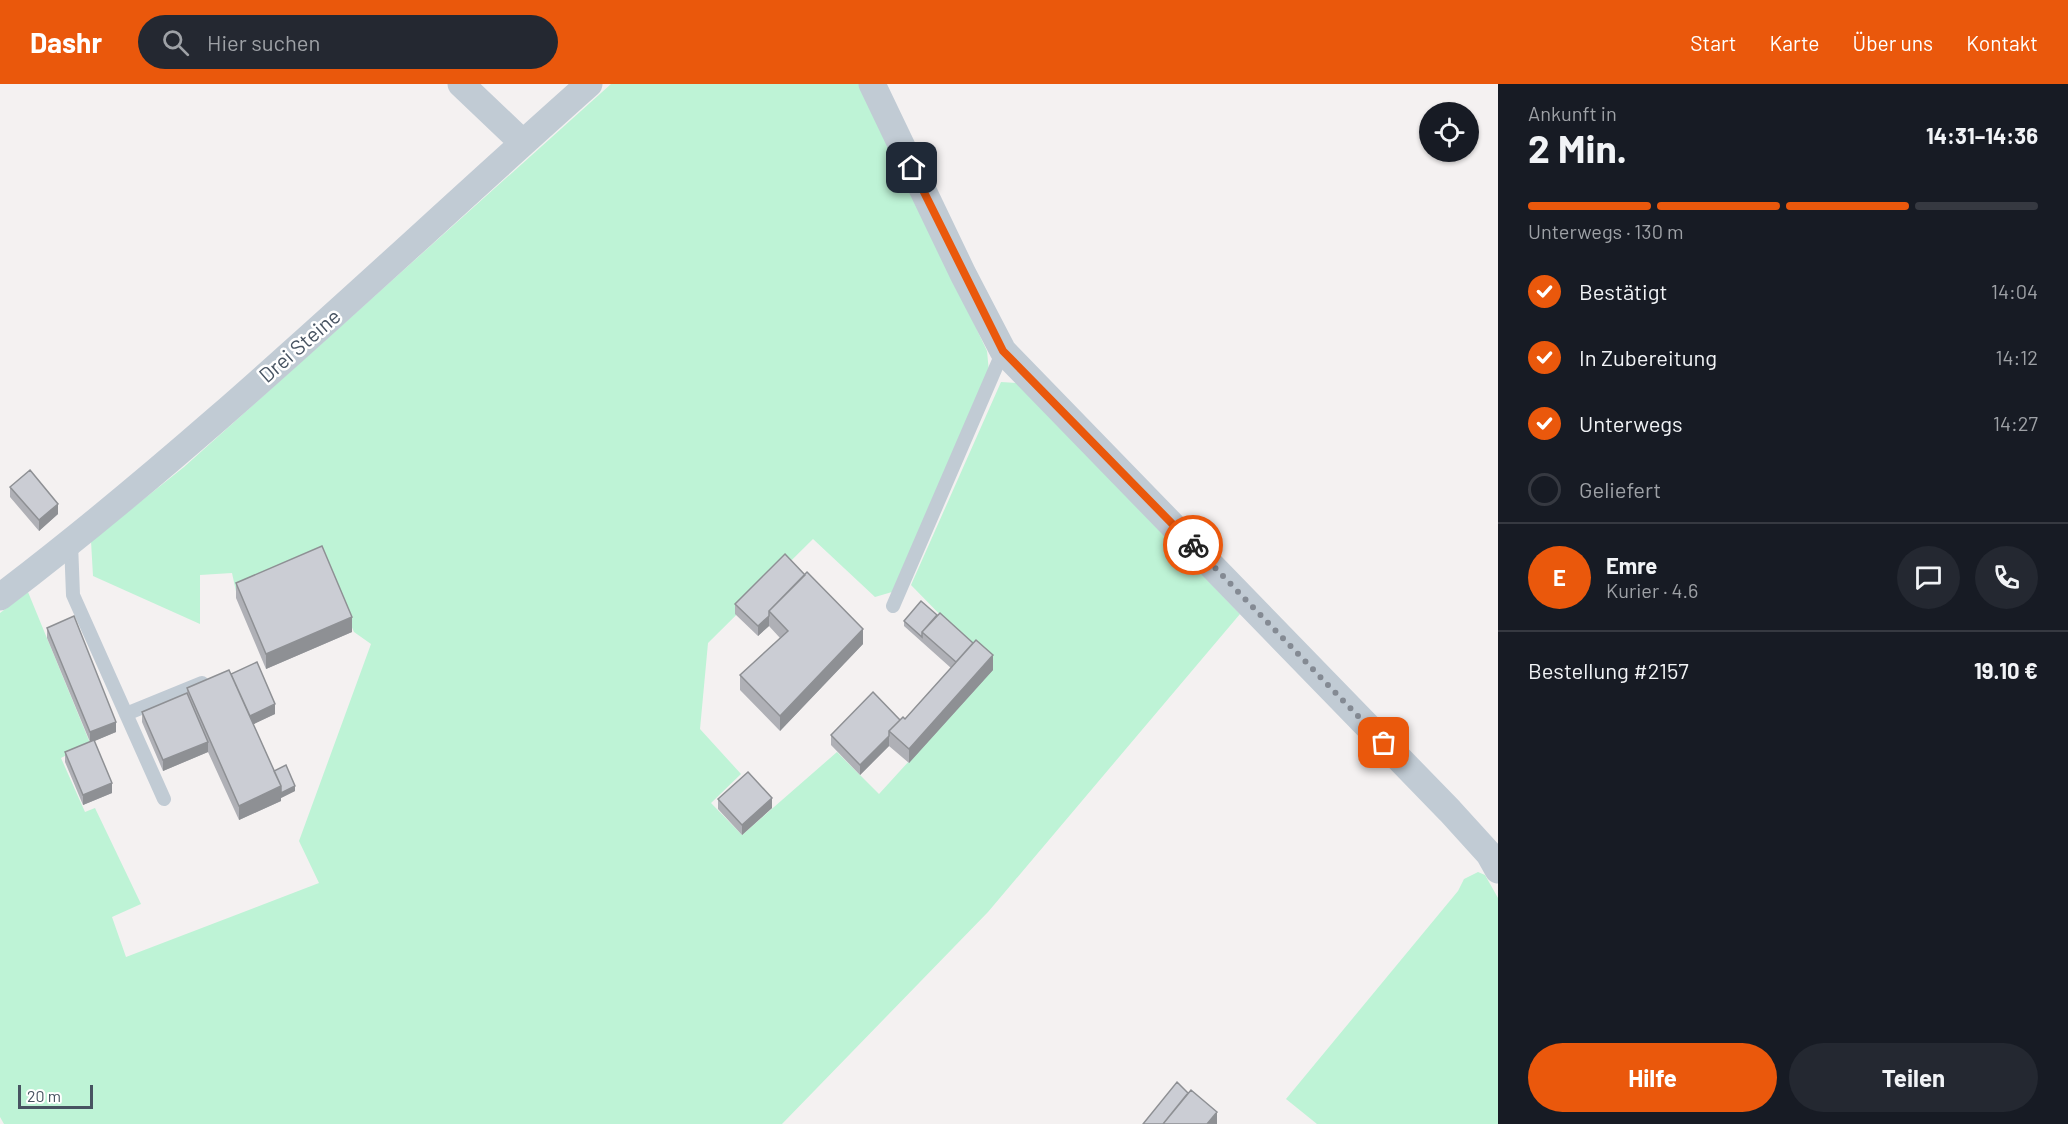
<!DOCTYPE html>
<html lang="de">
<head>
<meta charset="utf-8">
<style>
  body { margin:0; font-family:Barlow,sans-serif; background:#242831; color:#f1f3f6; height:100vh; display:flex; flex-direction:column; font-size:22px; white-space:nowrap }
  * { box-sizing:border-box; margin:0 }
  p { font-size:20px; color:#9ea1a6 }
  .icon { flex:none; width:33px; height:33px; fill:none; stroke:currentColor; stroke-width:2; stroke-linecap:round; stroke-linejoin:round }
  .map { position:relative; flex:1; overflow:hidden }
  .details { display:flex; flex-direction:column; background:#171b24; width:570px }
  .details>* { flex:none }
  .buttons { position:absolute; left:1419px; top:18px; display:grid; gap:12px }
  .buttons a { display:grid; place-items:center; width:60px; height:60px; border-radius:50%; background:#171b24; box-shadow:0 2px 4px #0004; font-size:30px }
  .scale { position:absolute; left:18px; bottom:15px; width:75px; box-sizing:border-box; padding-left:6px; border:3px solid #475361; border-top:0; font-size:16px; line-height:21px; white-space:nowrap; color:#475361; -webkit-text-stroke:4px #fff; paint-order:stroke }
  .pin { position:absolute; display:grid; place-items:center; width:51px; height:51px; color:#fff; margin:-26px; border-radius:12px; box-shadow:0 3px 9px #0006 }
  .courier { position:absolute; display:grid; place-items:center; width:60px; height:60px; margin:-30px; border:4px solid #ea580c; border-radius:50%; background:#fff; color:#222; box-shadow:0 2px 8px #0007 }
  .summary em { font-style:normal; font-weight:700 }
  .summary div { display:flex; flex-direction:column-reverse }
  .summary { display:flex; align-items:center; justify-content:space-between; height:102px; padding:0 30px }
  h1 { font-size:39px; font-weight:700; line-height:45px }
  .bar { display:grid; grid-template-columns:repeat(4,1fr); gap:9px 6px; align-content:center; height:72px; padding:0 30px }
  .bar i { height:8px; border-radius:4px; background:#363941 }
  .bar .current { background:#ea580c }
  .bar p { grid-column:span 4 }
  .line { display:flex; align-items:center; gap:15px; padding:0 30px; border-top:2px solid #363941 }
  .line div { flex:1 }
  .round { display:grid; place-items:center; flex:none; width:63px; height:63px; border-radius:32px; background:#242831 }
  ol { padding:0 30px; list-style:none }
  li { display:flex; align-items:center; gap:18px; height:66px }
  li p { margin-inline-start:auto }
  li .icon { padding:6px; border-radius:50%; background:#ea580c; color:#fff; stroke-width:4 }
  li:last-child { color:#9ea1a6 }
  li i { width:33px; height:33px; border:3px solid #363941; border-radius:50% }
  .button { display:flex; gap:12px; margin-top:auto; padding:12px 30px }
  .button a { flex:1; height:69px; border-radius:36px; background:#ea580c; color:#fff; font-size:24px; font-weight:700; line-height:69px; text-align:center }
  .button a+a { background:#242831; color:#f1f3f6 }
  header { display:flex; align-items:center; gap:36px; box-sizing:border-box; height:84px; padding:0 30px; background:#ea580c; color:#fff }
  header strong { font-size:28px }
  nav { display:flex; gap:33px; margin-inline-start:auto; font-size:21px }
  .search { width:420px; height:54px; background:#242831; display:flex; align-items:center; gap:15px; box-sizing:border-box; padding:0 21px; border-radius:33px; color:#9ea1a6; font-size:22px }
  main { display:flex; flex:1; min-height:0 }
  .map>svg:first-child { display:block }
</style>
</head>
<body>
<header>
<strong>Dashr</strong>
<div class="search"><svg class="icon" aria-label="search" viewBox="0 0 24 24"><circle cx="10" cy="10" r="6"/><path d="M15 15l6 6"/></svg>Hier suchen</div>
<nav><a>Start</a><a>Karte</a><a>Über uns</a><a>Kontakt</a></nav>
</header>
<main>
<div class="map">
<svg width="1498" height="1040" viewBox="0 0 1498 1040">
  <rect width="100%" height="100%" fill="#f4f1f1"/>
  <path fill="#bef3d6" d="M611 0H861L987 267 989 288 892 508 875 513 813 455 708 559 700 645 741 690 711 719 742 751 837 668 879 710 993 585 911 501 1001 298 1017 299 1240 530 988 828 782 1040H4L0 1033V529L28 508 90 659 61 674 85 728 95 724 141 820 112 833 126 873 319 799 299 757 371 560 354 548 322 475 237 512 232 489 200 491V540L93 492 91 457 184 383Z
    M1478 788 1485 791 1498 814V1040H1317L1286 1015 1458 807 1464 795Z"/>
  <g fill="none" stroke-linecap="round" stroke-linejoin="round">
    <path stroke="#c1cbd4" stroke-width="14" d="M71 459 73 511 164 715
      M893 522 1003 267
      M126 630 202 599"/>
    <path stroke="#c1cbd4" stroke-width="27" d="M461 0 523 59
      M872 0 963 190 1003 267 1450 727 1489 770 1498 786
      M0 513C208 355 394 173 589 0"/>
  </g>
  <path fill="#afb0b6" d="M10 403 58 430 39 447 10 413Z
    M785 470 863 560 780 647 740 606V591L780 554 769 542 758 552 735 530V520Z
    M236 499 352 548 266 585 236 514Z
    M904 537 993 586 909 679 889 662 860 691 831 661V651L905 635 951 584 904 542Z
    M47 544 116 648 94 657 112 709 83 721 65 678V668L90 658 47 554Z
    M231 590 275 630 253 640 274 687 295 707 281 714V717L239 736 208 668 163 687 142 638V628L187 609V604Z
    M718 715 772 724 742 751 718 725Z"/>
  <path fill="#8e9094" d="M58 420V430L39 447V436Z
    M769 532V542L758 552V542Z
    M352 533V548L266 585V570Z
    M863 545V560L780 647V632Z
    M993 571V586L909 679V665Z
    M275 620V630L248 643V633Z
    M116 638V648L90 659V648Z
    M889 652V662L860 691V681Z
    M208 658V668L163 687V676Z
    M112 699V709L83 721V711Z
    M281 702H295V707L281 714V717L239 736V722Z
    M772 714V724L742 751V741Z
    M1217 1028V1040H1207Z"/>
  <path fill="#cbcdd4" stroke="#8e9094" stroke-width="1.5" d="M30 386 58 420 39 436 10 403Z
    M322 462 352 533 266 570 236 499Z
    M785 470 805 491 769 527V532L758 542 735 520Z
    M807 488 863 545 780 632 740 591 788 547 769 527Z
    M921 517 937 531 922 548V553L904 537Z
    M940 529 973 559 956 578 922 548Z
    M74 532 116 638 90 648 47 544Z
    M976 556 993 571 909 665 889 647 903 633 905 635Z
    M257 578 275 620 250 632 231 590Z
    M229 586 281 702 239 722 187 604Z
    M873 608 900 636 889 647V652L860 681 831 651Z
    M187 609 208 658 163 676 142 628Z
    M94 656 112 699 83 711 65 668Z
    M286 681 295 702 281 709V702L274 687Z
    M748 688 772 714 742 741 718 715Z
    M1177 998 1188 1009 1163 1040H1143Z
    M1191 1006 1217 1028 1207 1040H1163Z"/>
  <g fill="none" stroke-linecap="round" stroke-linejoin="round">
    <path stroke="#848a93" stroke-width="6" stroke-dasharray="0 10.8" d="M1193 461 1384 659"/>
    <path stroke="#ea580c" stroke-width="8" d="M912 84 1003 267 1193 461"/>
  </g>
  <g text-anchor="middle" stroke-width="5" stroke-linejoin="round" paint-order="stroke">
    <g font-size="21" fill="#475361" stroke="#fff">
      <text transform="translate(300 262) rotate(-41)" y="7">Drei Steine</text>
    </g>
  </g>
</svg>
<div class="buttons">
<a><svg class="icon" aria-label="locate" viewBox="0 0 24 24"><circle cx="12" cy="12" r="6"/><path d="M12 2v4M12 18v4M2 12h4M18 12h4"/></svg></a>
</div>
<div class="scale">20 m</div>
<div class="pin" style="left:1384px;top:659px;background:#ea580c"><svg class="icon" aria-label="bag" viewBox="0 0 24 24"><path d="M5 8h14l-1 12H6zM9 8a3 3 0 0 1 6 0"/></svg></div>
<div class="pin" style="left:912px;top:84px;background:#1f2937"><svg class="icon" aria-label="home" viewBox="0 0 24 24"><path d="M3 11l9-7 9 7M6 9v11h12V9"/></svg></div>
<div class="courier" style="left:1193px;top:461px"><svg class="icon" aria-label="bike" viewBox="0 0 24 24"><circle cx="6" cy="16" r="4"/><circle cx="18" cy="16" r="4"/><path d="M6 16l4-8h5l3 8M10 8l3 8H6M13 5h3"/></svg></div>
</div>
<section class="details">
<div class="summary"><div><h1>2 Min.</h1><p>Ankunft in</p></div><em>14:31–14:36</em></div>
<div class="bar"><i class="current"></i><i class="current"></i><i class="current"></i><i></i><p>Unterwegs · 130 m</p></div>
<ol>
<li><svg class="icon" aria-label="check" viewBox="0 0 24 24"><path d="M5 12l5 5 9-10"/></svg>Bestätigt<p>14:04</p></li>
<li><svg class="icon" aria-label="check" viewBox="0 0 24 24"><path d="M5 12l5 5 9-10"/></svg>In Zubereitung<p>14:12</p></li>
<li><svg class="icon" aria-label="check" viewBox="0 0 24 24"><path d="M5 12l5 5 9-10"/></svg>Unterwegs<p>14:27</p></li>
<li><i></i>Geliefert</li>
</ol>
<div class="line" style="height:108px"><b class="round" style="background:#ea580c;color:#fff">E</b><div><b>Emre</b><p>Kurier · 4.6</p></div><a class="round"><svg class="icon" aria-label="chat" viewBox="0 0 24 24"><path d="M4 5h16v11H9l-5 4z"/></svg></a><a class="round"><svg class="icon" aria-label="phone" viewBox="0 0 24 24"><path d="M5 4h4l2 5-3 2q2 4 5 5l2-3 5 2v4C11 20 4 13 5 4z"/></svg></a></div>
<div class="line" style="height:78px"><div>Bestellung #2157</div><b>19.10 €</b></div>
<div class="button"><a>Hilfe</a><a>Teilen</a></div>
</section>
</main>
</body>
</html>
